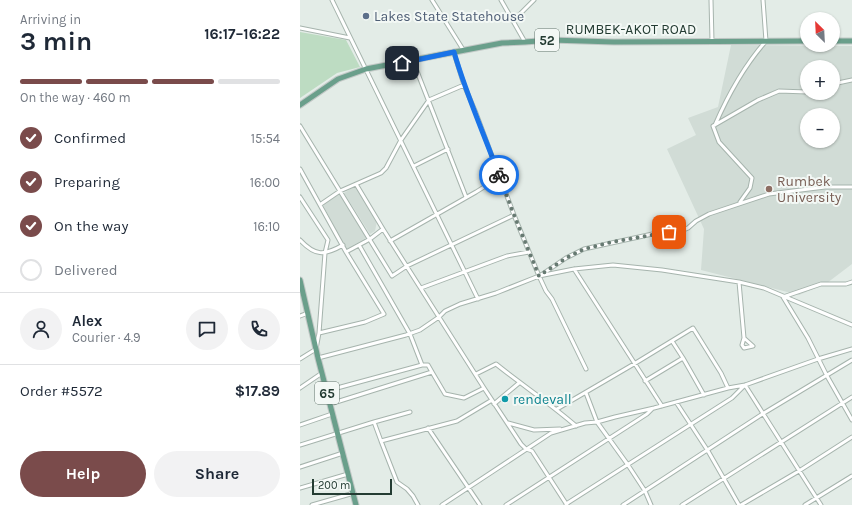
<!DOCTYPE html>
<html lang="en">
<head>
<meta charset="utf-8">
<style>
  body { margin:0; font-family:Karla,sans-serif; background:#f2f2f3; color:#1f2937; height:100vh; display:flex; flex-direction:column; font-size:15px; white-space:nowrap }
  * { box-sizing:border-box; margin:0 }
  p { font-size:13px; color:#747a83 }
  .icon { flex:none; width:22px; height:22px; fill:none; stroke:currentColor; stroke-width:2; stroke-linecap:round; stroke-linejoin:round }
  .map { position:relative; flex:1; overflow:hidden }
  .details { display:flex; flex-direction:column; background:#fff; width:300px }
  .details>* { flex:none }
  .needle { width:26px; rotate:336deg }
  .buttons { position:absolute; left:500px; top:12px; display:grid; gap:8px }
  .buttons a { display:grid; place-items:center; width:40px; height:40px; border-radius:50%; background:#fff; box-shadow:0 1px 3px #0004; font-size:20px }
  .scale { position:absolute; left:12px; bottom:10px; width:80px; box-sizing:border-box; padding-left:4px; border:2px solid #243c33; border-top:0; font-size:11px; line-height:14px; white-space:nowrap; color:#243c33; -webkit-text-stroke:3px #f3f8f5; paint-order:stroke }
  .pin { position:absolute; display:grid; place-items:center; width:34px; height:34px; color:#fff; margin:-17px; border-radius:8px; box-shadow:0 2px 6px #0006 }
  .courier { position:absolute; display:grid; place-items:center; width:40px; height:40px; margin:-20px; border:3px solid #1a73e8; border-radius:50%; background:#fff; color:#222; box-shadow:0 1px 5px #0007 }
  .summary em { font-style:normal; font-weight:700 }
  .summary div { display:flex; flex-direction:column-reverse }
  .summary { display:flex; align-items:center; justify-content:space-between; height:68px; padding:0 20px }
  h1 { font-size:26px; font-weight:700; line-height:30px }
  .bar { display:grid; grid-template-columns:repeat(4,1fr); gap:6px 4px; align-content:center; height:48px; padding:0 20px }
  .bar i { height:5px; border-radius:3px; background:#e0e1e3 }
  .bar .current { background:#7a4b4b }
  .bar p { grid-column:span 4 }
  .line { display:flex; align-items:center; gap:10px; padding:0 20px; border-top:1px solid #e0e1e3 }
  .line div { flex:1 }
  .round { display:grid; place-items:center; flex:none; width:42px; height:42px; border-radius:21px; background:#f2f2f3 }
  ol { padding:0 20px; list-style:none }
  li { display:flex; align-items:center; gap:12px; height:44px }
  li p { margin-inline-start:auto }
  li .icon { padding:4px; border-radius:50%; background:#7a4b4b; color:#fff; stroke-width:4 }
  li:last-child { color:#747a83 }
  li i { width:22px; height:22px; border:2px solid #e0e1e3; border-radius:50% }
  .action { display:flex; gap:8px; margin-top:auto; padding:8px 20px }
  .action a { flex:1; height:46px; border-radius:24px; background:#7a4b4b; color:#fff; font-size:16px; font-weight:700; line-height:46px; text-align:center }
  .action a+a { background:#f2f2f3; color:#1f2937 }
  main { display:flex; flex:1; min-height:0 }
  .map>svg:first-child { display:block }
</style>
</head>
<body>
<main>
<section class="details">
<div class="summary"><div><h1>3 min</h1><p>Arriving in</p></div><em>16:17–16:22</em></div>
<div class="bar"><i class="current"></i><i class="current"></i><i class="current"></i><i></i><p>On the way · 460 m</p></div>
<ol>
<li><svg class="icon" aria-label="check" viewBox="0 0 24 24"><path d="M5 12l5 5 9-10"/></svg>Confirmed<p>15:54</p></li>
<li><svg class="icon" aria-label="check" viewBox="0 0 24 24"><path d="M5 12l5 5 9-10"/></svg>Preparing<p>16:00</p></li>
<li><svg class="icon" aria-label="check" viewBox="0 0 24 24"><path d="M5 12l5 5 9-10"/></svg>On the way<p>16:10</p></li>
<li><i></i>Delivered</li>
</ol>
<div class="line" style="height:72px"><a class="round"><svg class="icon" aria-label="person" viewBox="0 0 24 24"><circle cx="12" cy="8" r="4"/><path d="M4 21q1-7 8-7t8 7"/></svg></a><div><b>Alex</b><p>Courier · 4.9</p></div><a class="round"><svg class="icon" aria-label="chat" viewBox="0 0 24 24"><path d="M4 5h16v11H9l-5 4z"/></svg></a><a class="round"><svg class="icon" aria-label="phone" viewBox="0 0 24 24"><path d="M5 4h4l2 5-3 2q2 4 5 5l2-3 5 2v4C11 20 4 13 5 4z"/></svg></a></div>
<div class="line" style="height:52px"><div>Order #5572</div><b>$17.89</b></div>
<div class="action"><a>Help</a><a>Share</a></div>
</section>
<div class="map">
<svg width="552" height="505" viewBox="0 0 552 505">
  <rect width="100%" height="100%" fill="#e3ece7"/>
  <path fill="#d1dcd6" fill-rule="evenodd" d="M431 45 552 46V264L527 283 499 295 401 270 404 229 367 149 396 135 388 118 418 107ZM507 67H533V93H507ZM507 115H533V141H507Z
    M55 186 77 221 75 231 70 234 44 193Z
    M41 193 68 237 46 249 23 205Z"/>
  <path fill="#bddcc2" d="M0 32 46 40 60 67 37 73 0 98Z"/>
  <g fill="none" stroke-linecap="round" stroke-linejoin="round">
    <g stroke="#a6b4ad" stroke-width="5">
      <path id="street" d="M32 0 178 299
        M132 0 164 51
        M201 0 225 42
        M411 0 412 41
        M213 21 234 0
        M0 28 50 38
        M154 53 164 85 176 113 214 215 239 276 246 291 252 299 286 369
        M113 61 166 197
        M533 84 552 80
        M415 125C428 95 444 66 466 41L463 0
        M0 126 92 276 107 266 214 215
        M114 166 148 149
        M0 169 46 252 84 314 65 322 19 333
        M56 184 83 229 184 388 221 444 226 449 232 451 267 505
        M0 197 28 240 25 253 19 333 16 349 0 359
        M440 202 450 188 452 178 419 142 413 126 458 100 479 91 507 92
        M21 204 40 191 81 173 86 168 101 140 129 100 164 85
        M0 240C15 256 24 256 43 245
        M90 241 176 192 200 177
        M46 252 70 239 83 229
        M274 269 362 406
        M241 275 266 258 284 249 357 233 381 231 388 228 396 221 409 214 469 194 525 187H552
        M439 282 444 338 453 346 444 348 442 345 444 338
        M552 282 546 284H521L483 297 508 338 527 376 552 420
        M121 288 207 256 229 252
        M0 316 8 313
        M372 341 383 358 404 395
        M18 358 106 335 120 330 139 317 145 311 160 304 196 293 239 276 274 269 313 265 362 270 439 282 464 288 552 325
        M122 365H128L132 372
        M176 374 196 364C222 385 251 404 276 426
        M345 381 383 358
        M0 388 22 373
        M26 391 122 365 110 334 59 245
        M286 393 297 422 328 465 345 491 351 505
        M376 402 408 451 439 505
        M30 404 132 372 145 394 164 398 184 388
        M194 404 219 383
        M257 409 334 364 393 328 421 373 428 388
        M74 422 81 441
        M208 423 234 430 260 429
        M0 425 32 414
        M128 428 180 505
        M0 445 74 422 110 412
        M0 467 43 453
        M0 488 48 474
        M266 504 432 398 445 385 521 505
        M12 505 54 493
        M118 505 113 496 107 489 97 482 81 441 157 421 192 400
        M142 505 251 433 285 423 297 422 315 417 354 408 428 388 445 385 518 359 552 349
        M206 505 347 414 352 409
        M323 505 464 413 552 360
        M382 505 552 397
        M441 505 499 471 552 437
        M505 505 552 476"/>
    </g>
    <g stroke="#c2c8c6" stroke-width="7">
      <path id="primary" d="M533 41H552
        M0 105 38 79 66 69 202 43 225 42 251 40 314 42 507 41
        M0 280 18 358 56 505"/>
    </g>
    <use href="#street" stroke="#fff" stroke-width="3"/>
    <use href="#primary" stroke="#6a9f8b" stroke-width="5"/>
  </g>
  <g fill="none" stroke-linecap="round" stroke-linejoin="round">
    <path stroke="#677a72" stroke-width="4" stroke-dasharray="0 7.2" d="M199 175 214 215 239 276 266 258 284 249 312 242 369 232"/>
    <path stroke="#1a73e8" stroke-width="5" d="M102 63 154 52C166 94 184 134 199 175"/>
  </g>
  <circle fill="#5c6f8a" stroke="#f3f8f5" stroke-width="1.5" cx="66" cy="16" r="4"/>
  <circle fill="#8d6e63" stroke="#f3f8f5" stroke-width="1.5" cx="469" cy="189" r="4"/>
  <circle fill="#0f9aa8" stroke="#f3f8f5" stroke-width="1.5" cx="205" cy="399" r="4"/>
  <g text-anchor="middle" stroke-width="4" stroke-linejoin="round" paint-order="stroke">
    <g fill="#f3f8f5" stroke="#62746d" stroke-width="1">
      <rect x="235" y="29" width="24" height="22" rx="3"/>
      <rect x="15" y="382" width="24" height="22" rx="3"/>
    </g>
    <g font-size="13" font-weight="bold" fill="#243c33">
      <text x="247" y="45">52</text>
      <text x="27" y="398">65</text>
    </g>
    <g font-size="14" fill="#4e5e75" stroke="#f3f8f5" text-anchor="start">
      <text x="74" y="21">Lakes State Statehouse</text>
    </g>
    <g font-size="14" fill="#243c33" stroke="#f3f8f5">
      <text x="331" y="34">RUMBEK-AKOT ROAD</text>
    </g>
    <g font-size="14" fill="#785e54" stroke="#f3f8f5" text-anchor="start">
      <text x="477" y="186">Rumbek<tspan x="477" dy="16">University</tspan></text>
    </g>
    <g font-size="14" fill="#0d838f" stroke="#f3f8f5" text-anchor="start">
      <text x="213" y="404">rendevall</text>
    </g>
  </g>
</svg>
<div class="buttons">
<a><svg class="needle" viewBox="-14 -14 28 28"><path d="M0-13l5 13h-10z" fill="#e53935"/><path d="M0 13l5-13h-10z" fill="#747a83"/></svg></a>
<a>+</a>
<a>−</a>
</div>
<div class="scale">200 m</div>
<div class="pin" style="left:369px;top:232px;background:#ea580c"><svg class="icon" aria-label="bag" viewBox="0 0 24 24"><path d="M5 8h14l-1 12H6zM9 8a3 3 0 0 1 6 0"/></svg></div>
<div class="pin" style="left:102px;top:63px;background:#1f2937"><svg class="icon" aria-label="home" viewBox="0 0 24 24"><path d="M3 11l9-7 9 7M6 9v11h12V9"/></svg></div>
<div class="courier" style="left:199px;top:175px"><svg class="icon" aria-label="bike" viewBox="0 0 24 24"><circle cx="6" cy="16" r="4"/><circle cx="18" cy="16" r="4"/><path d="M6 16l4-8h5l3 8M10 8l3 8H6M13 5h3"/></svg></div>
</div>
</main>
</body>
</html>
